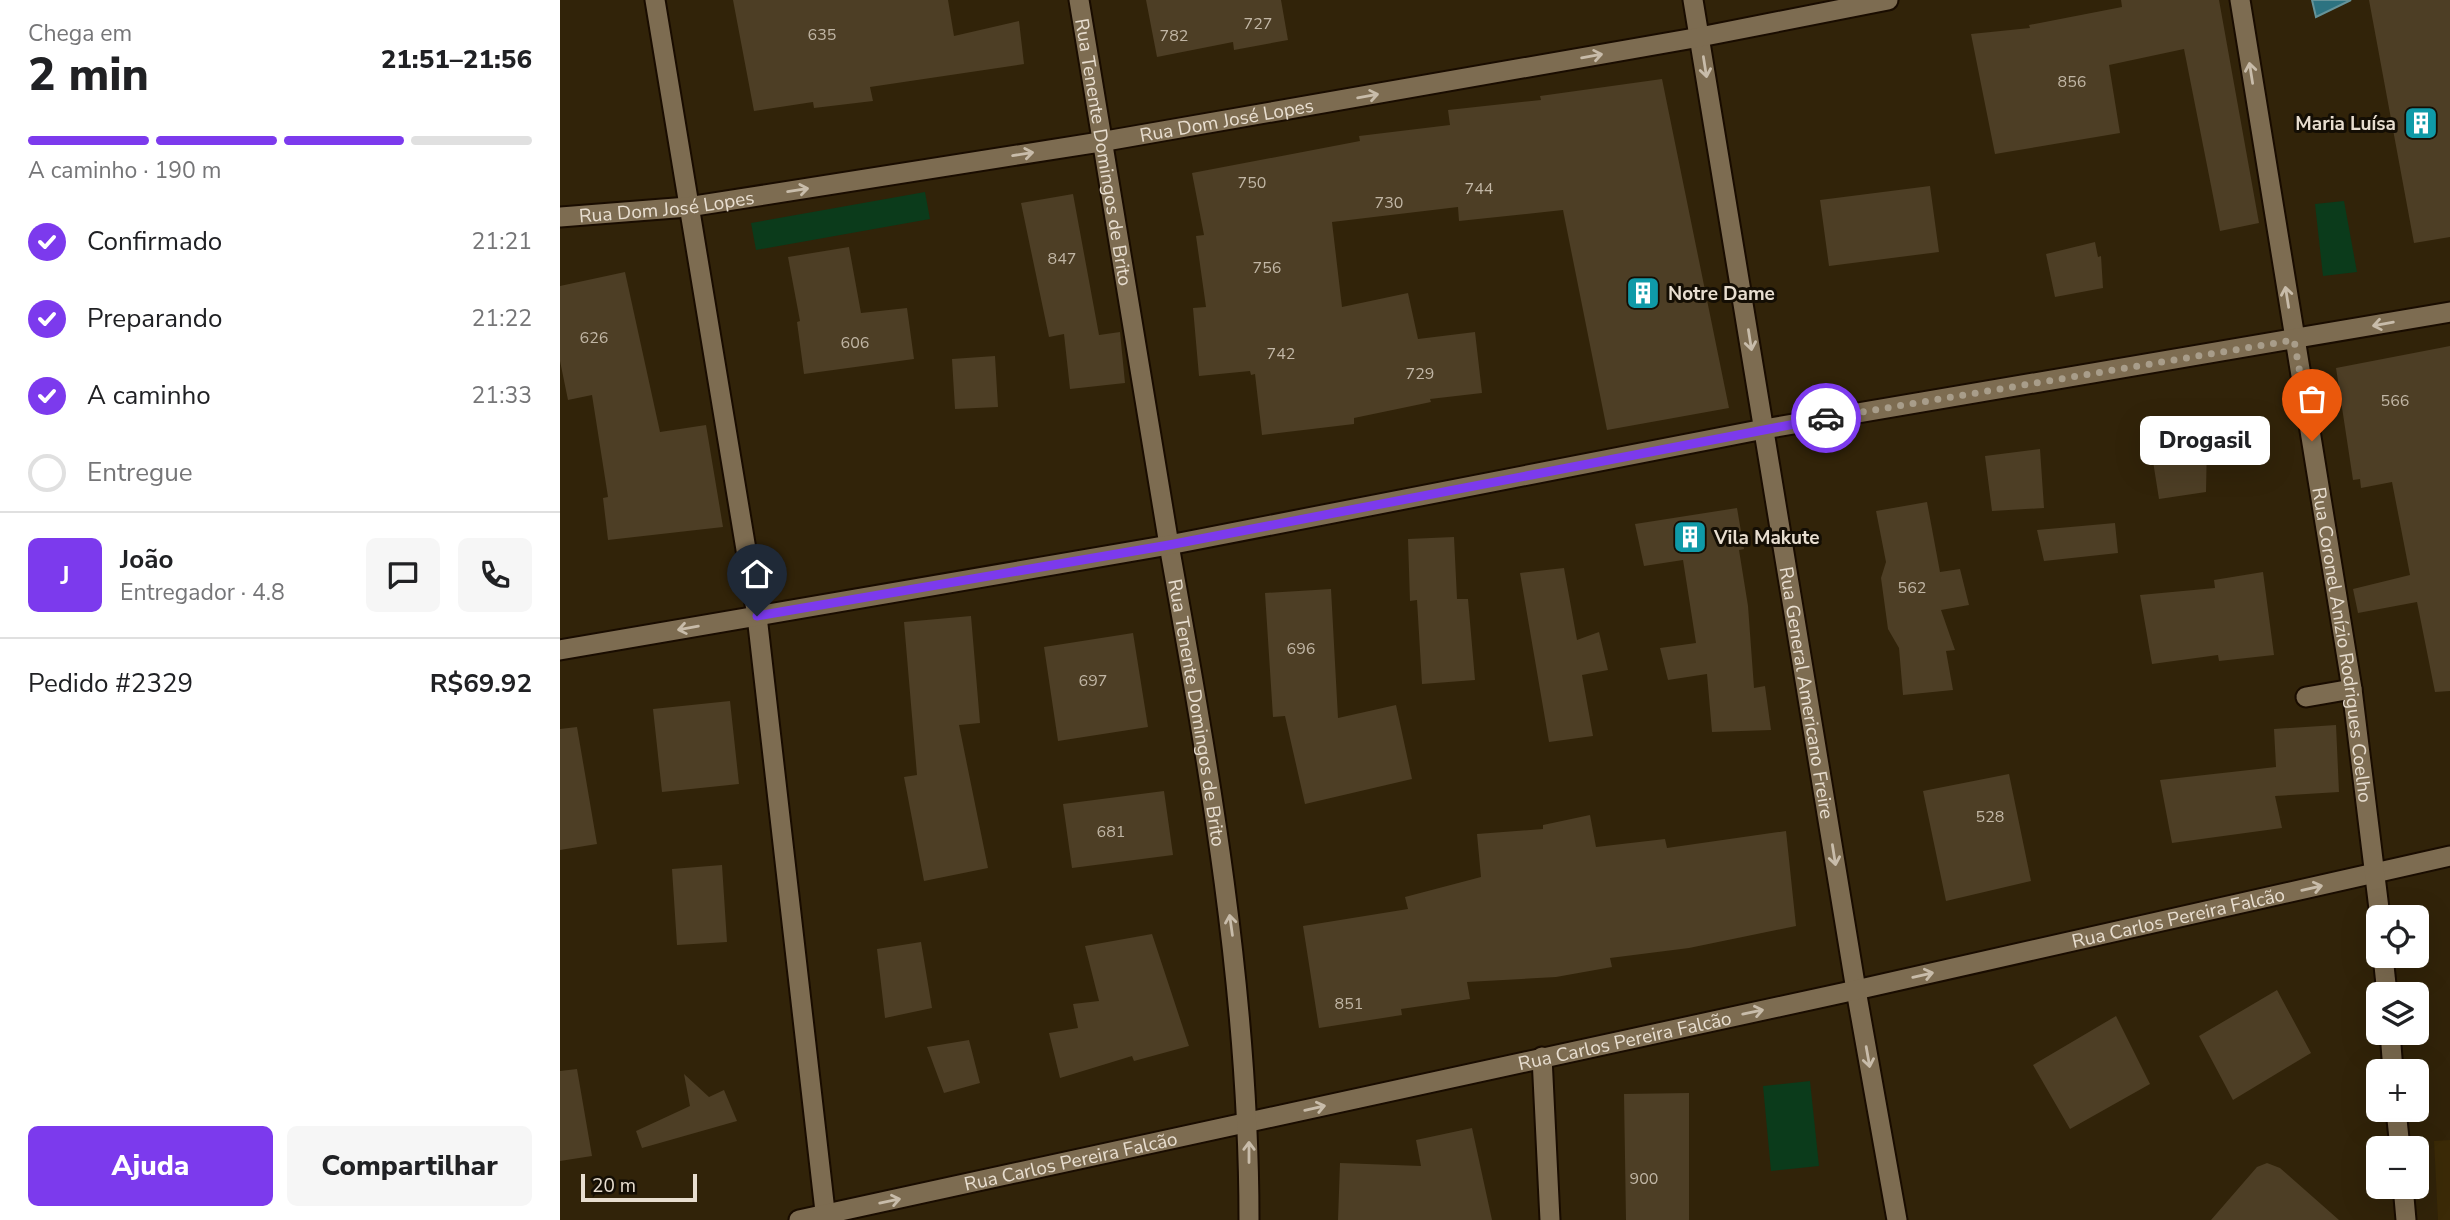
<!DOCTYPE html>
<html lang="pt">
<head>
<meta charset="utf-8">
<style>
  body { margin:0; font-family:"Nunito Sans",sans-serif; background:#f6f6f6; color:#202124; height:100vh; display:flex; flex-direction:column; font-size:26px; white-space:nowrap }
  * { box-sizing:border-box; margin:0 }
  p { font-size:23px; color:#757577 }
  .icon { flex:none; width:38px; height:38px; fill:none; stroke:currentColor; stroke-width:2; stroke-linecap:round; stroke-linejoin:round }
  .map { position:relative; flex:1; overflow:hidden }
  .sheet { display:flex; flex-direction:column; background:#fff; width:560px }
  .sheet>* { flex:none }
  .tools { position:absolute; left:1806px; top:905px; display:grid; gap:14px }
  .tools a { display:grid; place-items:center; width:63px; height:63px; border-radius:10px; background:#fff; box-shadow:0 7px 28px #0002; font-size:35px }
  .scale { position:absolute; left:21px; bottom:18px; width:116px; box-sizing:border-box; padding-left:7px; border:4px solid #e8ded0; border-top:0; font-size:19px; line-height:24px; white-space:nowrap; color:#e8ded0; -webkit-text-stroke:5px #140e04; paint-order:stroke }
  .pin { position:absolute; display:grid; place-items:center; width:60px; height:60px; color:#fff; margin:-72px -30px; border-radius:50% 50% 50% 0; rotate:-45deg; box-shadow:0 0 7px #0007 }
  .pin .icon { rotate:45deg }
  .courier { position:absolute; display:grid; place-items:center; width:70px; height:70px; margin:-35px; border:5px solid #7c3aed; border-radius:50%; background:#fff; color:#222; box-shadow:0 2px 9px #0007 }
  .bubble { position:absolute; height:49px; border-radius:10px; background:#fff; box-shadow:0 7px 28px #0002; font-size:23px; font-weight:800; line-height:49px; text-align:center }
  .head em { font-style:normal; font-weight:800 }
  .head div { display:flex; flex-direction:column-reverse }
  .head { display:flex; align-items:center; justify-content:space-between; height:119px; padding:0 28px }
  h1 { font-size:46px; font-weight:800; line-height:52px }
  .bar { display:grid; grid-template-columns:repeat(4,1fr); gap:10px 7px; align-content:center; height:84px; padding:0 28px }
  .bar i { height:9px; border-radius:5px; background:#e0e0e0 }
  .bar .current { background:#7c3aed }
  .bar p { grid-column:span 4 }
  .line { display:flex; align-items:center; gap:18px; padding:0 28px; border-top:2px solid #e0e0e0 }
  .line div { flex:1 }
  .round { display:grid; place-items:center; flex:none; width:74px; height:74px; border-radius:10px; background:#f6f6f6 }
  ol { padding:0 28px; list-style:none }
  li { display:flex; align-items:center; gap:21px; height:77px }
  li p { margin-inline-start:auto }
  li .icon { padding:7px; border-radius:50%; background:#7c3aed; color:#fff; stroke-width:4 }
  li:last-child { color:#757577 }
  li i { width:38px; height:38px; border:4px solid #e0e0e0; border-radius:50% }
  .cta { display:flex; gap:14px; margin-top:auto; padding:14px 28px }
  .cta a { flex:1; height:80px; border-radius:10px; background:#7c3aed; color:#fff; font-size:28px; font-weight:800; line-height:80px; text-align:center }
  .cta a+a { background:#f6f6f6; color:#202124 }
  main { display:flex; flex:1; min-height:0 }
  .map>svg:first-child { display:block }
</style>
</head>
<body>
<main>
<section class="sheet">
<div class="head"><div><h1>2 min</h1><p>Chega em</p></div><em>21:51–21:56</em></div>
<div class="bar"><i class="current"></i><i class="current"></i><i class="current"></i><i></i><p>A caminho · 190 m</p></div>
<ol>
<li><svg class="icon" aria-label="check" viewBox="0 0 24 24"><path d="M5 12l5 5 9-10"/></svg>Confirmado<p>21:21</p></li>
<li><svg class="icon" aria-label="check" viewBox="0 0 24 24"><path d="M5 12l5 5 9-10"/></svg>Preparando<p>21:22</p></li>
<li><svg class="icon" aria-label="check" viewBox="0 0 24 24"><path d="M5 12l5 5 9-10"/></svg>A caminho<p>21:33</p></li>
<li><i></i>Entregue</li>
</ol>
<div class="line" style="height:126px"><b class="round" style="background:#7c3aed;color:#fff">J</b><div><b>João</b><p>Entregador · 4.8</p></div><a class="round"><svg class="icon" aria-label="chat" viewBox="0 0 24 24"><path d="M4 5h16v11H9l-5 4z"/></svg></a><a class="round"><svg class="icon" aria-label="phone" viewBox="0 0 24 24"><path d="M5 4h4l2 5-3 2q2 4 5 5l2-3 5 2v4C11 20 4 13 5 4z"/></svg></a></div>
<div class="line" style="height:91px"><div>Pedido #2329</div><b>R$69.92</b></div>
<div class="cta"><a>Ajuda</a><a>Compartilhar</a></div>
</section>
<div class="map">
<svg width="1890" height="1220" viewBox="0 0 1890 1220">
  <rect width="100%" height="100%" fill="#312309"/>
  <path fill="#3b2a07" d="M1890 1140V1220H1878L1874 1141Z"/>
  <path fill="#0b3b1b" d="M365 192 370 219 196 250 191 223Z
    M1784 201 1797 272 1763 276 1755 204Z
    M1250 1081 1259 1166 1211 1171 1203 1086Z"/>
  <path fill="#2d7381" stroke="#659399" stroke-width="2" d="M1752 0H1791L1756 17Z"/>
  <path fill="#4d3e25" d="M173 0H388L394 36 459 21 464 64 310 87 313 101 254 108 253 102 194 111Z
    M586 0H721L728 40 674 50 673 42 597 57Z
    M1561 0H1659L1699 223 1660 231 1624 49 1549 65 1560 133 1435 154 1411 34 1470 28 1469 25 1562 7Z
    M1809 0H1890V237L1854 243Z
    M1102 79 1169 408 1047 430 1003 210 899 221 898 207 772 222 782 307 848 293 858 339 915 332 922 393 870 399 871 402 794 418V424L702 435 695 374 691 375 690 371 639 376 633 308 646 307 636 236 644 235 632 173 800 141 799 136 890 125 888 110 981 100 980 96Z
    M1370 186 1379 252 1269 266 1260 200Z
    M513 194 539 335 560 332 565 383 510 389 504 334 489 337 461 203Z
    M1535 242 1538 257 1541 256 1543 288 1495 297 1486 254Z
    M289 247 301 313 347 308 354 359 244 374 237 322 240 321 228 257Z
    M65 272 100 432 146 425 163 527 48 540 43 498 48 497 32 395 8 400 0 361V286Z
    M1890 346V691L1875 692 1857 602 1798 613 1793 589 1850 575 1832 482 1801 488 1800 479 1793 480 1776 368Z
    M435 356 438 407 395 409 392 359Z
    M1589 436 1612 446 1647 440 1646 492 1599 499Z
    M1480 449 1484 508 1432 511 1425 456Z
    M1367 502 1380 572 1400 569 1409 605 1381 610 1395 650 1386 651 1393 690 1343 695 1339 648 1328 629 1321 578 1326 562 1316 511Z
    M1177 508 1184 549 1179 550 1188 606 1194 688 1205 686 1211 730 1152 732 1147 674 1108 680 1100 648 1136 643 1123 560 1084 566 1075 524Z
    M1555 523 1558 553 1484 561 1477 530Z
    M894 537 897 599H908L915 680 862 684 857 600 850 601 848 539Z
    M1004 568 1017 640 1039 632 1048 670 1022 675 1033 736 989 742 960 573Z
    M1703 572 1714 655 1659 661 1658 655 1592 664 1580 595 1655 588 1654 580Z
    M771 589 778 718 836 705 852 779 745 804 725 716 713 717 705 593Z
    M411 616 420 723 399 725 428 868 364 881 344 777 357 775 344 622Z
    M573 633 588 727 498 741 484 647Z
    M170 701 179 784 102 792 93 709Z
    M1776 725 1779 792 1715 796 1722 828 1612 843 1600 780 1716 767 1714 729Z
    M17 727 37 844 0 850V729Z
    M1449 774 1471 881 1386 901 1363 791Z
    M604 791 613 855 512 868 503 804Z
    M1030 815 1036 847 1105 839 1107 848 1226 831 1236 926 1129 948 1050 958 1052 967 996 977 907 982 910 999 841 1009 842 1015 759 1028 743 926 848 909 845 897 921 877 917 834 983 829V825Z
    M162 865 167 942 117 945 112 869Z
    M592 934 629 1046 574 1061 572 1056 500 1078 489 1033 518 1028 513 1004 539 1001 525 946Z
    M361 942 372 1008 325 1018 317 949Z
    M1717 990 1751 1053 1673 1100 1639 1036Z
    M1556 1016 1590 1084 1510 1129 1473 1065Z
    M409 1040 420 1083 384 1093 367 1047Z
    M17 1069 32 1156 0 1161V1071Z
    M124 1074 149 1097 164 1090 177 1121 82 1148 76 1131 130 1106Z
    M1129 1093V1220H1066L1064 1094Z
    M912 1128 932 1220H778L780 1163 861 1166 856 1140Z
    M1707 1163 1720 1168 1779 1220H1651L1697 1167Z"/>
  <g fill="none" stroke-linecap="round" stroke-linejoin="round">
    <g stroke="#190c00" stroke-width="23">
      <g id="minor">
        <path d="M95 0 197 616 266 1220"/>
        <path id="s1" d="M519 0 609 545"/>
        <path id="s2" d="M1133 0 1296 990 1337 1220"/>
        <path d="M1746 697 1792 689"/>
        <path d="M982 1057 990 1220"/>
        <path id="s3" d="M239 1220 1296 990 1890 856"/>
      </g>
    </g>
    <g stroke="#190c00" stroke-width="23">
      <g id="tertiary">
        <path id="s4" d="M1680 0 1792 689 1820 917"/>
        <path id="s5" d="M0 217 128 207 540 142 1140 37 1328 0"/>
        <path id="s6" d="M609 545C649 769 689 992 689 1220"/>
        <path d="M0 650 609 545 1204 429 1890 312"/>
        <path d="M1823 956 1827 994"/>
        <path d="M1830 1032 1833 1071"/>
        <path d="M1836 1110 1840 1148"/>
        <path d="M1843 1186 1846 1220"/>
      </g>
    </g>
    <use href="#minor" stroke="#7d6c51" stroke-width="19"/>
    <use href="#tertiary" stroke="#7d6c51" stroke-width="19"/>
  </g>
  <defs><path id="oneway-shaft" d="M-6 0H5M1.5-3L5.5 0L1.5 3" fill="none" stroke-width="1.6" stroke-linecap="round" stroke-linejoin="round" transform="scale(1.75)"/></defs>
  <g stroke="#c8bcaa">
    <use href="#oneway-shaft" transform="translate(1032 56) rotate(-10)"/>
    <use href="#oneway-shaft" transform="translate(1145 67) rotate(81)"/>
    <use href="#oneway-shaft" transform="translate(1691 73) rotate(-99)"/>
    <use href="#oneway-shaft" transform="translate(808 96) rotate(-10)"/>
    <use href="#oneway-shaft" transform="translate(463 154) rotate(-9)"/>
    <use href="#oneway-shaft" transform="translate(238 190) rotate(-9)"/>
    <use href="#oneway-shaft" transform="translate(1727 297) rotate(-99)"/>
    <use href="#oneway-shaft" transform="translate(1823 324) rotate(170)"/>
    <use href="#oneway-shaft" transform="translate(1190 340) rotate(81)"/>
    <use href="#oneway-shaft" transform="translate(128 628) rotate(170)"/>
    <use href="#oneway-shaft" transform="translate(1274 855) rotate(81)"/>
    <use href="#oneway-shaft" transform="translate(1752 888) rotate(-13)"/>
    <use href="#oneway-shaft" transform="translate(671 925) rotate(-98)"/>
    <use href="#oneway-shaft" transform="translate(1363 975) rotate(-13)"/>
    <use href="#oneway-shaft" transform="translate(1193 1012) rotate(-12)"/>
    <use href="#oneway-shaft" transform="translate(1308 1057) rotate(80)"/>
    <use href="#oneway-shaft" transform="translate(755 1108) rotate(-13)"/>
    <use href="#oneway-shaft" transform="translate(689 1152) rotate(-90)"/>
    <use href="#oneway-shaft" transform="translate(330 1201) rotate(-12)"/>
  </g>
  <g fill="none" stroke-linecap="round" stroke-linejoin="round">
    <path stroke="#a89d8a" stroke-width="7" stroke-dasharray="0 12.6" d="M1266 418 1734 340 1752 441"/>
    <path stroke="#7c3aed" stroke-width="9" d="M197 616 609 545 1266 418"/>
  </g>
  <defs>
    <g id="building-square" transform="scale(1.75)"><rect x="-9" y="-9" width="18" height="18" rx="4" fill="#0f9aa8" stroke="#140e04"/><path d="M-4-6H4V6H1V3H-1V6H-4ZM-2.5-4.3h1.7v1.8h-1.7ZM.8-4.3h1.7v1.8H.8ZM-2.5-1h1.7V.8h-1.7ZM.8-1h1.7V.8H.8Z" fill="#fff"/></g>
  </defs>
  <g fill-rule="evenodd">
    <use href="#building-square" x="1861" y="123"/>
    <use href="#building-square" x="1083" y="293"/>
    <use href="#building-square" x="1130" y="537"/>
  </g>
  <g text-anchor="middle" stroke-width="6" stroke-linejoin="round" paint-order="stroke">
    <g font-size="16" fill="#c1b6a5">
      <text x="698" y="29">727</text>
      <text x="262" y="40">635</text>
      <text x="614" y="41">782</text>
      <text x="1512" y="87">856</text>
      <text x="692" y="188">750</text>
      <text x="919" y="194">744</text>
      <text x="829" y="208">730</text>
      <text x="502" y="264">847</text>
      <text x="707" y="273">756</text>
      <text x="34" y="343">626</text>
      <text x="295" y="348">606</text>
      <text x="721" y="359">742</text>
      <text x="860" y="379">729</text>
      <text x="1835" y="406">566</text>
      <text x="1352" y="593">562</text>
      <text x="741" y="654">696</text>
      <text x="533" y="686">697</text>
      <text x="1430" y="822">528</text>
      <text x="551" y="837">681</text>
      <text x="789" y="1009">851</text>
      <text x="1084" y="1184">900</text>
    </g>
    <g font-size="19" fill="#e8ded0" stroke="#140e04">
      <text dy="7" stroke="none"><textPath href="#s5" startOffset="674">Rua Dom José Lopes</textPath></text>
      <text dy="7" stroke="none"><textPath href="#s1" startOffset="154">Rua Tenente Domingos de Brito</textPath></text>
      <text dy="7" stroke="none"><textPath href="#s5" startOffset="107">Rua Dom José Lopes</textPath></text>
      <text dy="7" stroke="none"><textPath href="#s4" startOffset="653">Rua Coronel Anízio Rodrigues Coelho</textPath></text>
      <text dy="7" stroke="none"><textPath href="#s2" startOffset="702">Rua General Americano Freire</textPath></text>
      <text dy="7" stroke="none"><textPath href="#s6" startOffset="170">Rua Tenente Domingos de Brito</textPath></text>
      <text dy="7" stroke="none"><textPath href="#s3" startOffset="1412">Rua Carlos Pereira Falcão</textPath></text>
      <text dy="7" stroke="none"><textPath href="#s3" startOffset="845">Rua Carlos Pereira Falcão</textPath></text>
      <text dy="7" stroke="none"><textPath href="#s3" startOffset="278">Rua Carlos Pereira Falcão</textPath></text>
    </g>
    <g font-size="19" font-weight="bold" fill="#e8ded0" stroke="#140e04" text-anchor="start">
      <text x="1836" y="130" text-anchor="end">Maria Luísa</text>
      <text x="1108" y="300">Notre Dame</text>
      <text x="1154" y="544">Vila Makute</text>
    </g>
  </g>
</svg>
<div class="tools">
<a><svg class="icon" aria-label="locate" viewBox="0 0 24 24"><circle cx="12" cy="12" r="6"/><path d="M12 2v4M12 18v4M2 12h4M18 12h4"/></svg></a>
<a><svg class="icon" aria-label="layers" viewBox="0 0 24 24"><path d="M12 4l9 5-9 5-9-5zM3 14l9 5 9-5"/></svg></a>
<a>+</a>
<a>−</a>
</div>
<div class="scale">20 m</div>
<div class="pin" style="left:1752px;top:441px;background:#ea580c"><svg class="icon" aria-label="bag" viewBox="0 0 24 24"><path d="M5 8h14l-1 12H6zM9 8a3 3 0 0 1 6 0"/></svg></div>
<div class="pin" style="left:197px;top:616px;background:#1f2937"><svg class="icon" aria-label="home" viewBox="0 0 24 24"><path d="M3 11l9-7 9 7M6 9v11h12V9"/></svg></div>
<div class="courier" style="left:1266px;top:418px"><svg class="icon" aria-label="car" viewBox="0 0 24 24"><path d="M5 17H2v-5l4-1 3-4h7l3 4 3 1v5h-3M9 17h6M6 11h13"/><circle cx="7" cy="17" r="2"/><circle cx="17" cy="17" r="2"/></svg></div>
<div class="bubble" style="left:1580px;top:416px;width:130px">Drogasil</div>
</div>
</main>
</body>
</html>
